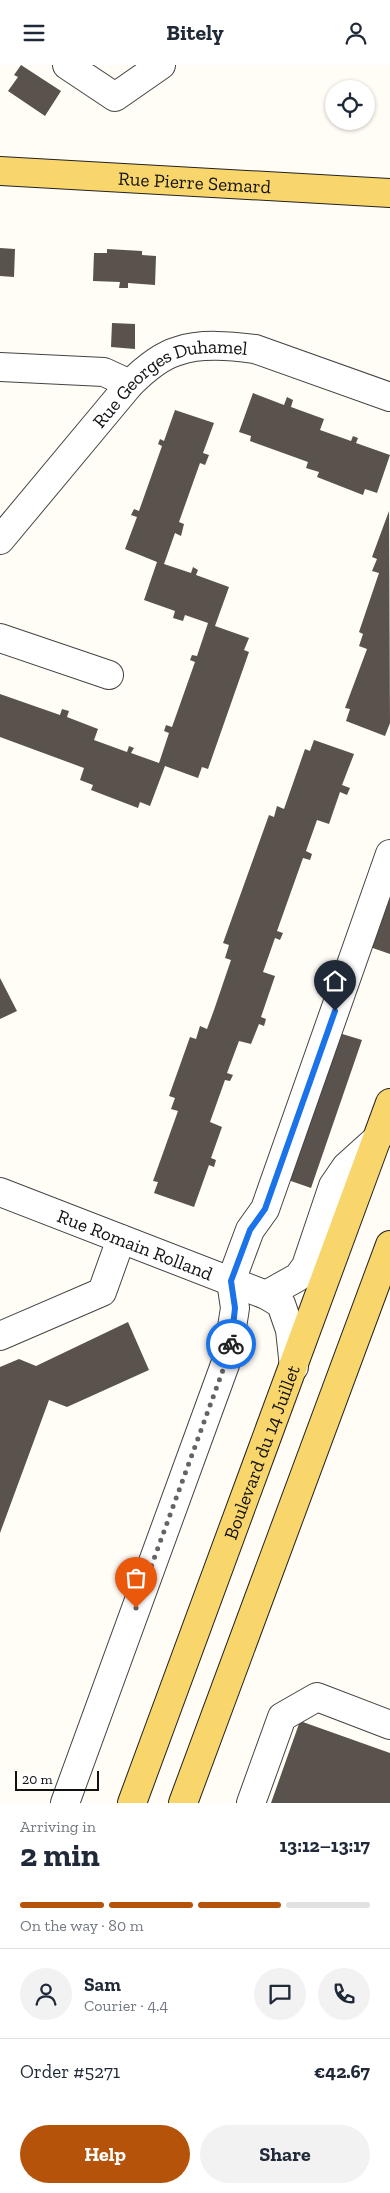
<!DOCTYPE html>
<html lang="en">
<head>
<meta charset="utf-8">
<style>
  body { margin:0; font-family:"Zilla Slab",serif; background:#f2f2f3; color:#1f2937; height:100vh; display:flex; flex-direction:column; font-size:19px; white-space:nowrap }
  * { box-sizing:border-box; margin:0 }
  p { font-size:16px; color:#747a83 }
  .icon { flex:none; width:28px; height:28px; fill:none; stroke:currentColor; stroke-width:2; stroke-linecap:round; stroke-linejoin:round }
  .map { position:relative; height:1738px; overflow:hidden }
  .sheet { display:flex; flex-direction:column; background:#fff; flex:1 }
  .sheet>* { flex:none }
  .fabs { position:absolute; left:325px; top:15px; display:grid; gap:10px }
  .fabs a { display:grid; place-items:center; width:50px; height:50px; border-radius:50%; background:#fff; box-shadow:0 1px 4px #0004; font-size:25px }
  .scale { position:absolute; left:15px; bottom:12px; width:84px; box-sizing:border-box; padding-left:5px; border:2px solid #111; border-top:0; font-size:14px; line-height:18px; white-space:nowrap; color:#111; -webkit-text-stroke:4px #fff; paint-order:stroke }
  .pin { position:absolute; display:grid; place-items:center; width:42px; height:42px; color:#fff; margin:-51px -21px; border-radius:50% 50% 50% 0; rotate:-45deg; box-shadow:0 0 5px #0007 }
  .pin .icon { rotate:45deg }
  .courier { position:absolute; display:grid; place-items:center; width:50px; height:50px; margin:-25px; border:4px solid #1a73e8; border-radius:50%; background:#fff; color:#222; box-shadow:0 1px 6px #0007 }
  .head em { font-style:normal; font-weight:800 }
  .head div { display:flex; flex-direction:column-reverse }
  .head { display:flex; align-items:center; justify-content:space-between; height:85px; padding:0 20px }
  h1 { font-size:32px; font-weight:800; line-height:38px }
  .bar { display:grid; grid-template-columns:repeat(4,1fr); gap:8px 5px; align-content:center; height:60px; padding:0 20px }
  .bar i { height:6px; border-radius:4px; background:#e0e1e3 }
  .bar .selected { background:#b45309 }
  .bar p { grid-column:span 4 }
  .line { display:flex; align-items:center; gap:12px; padding:0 20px; border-top:1px solid #e0e1e3 }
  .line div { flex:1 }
  .round { display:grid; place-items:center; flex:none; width:52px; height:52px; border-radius:26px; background:#f2f2f3 }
  .cta { display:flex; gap:10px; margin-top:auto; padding:10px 20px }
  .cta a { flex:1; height:58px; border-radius:30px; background:#b45309; color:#fff; font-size:20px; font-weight:800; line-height:58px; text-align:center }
  .cta a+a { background:#f2f2f3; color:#1f2937 }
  header { display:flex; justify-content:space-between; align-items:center; height:65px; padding:0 20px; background:#fff; font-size:22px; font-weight:800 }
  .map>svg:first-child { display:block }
</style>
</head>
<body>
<header><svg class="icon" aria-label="menu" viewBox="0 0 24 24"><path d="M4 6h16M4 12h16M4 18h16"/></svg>Bitely<svg class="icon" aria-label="person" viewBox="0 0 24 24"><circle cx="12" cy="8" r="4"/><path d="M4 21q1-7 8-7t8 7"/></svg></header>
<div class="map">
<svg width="390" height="1738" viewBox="0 0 390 1738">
  <rect width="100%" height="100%" fill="#fffdf5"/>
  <path fill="#5a524d" d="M21 0 61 26 45 51 8 26 18 12 14 10Z
    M0 183 15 184 14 212 0 211Z
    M107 184 142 186V190L156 191 155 220 128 218V223H119L120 217 93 216 94 188H107Z
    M112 258 135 259V284L111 282Z
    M253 328 284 340 287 332 293 335 291 342 324 354 320 365 351 376 353 371 358 373 356 378 390 390 377 428 365 424 363 430 317 412 319 407 306 403 308 397 250 376 251 371 239 367Z
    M175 345 214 358 203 388 209 390 205 400 200 398 179 457 184 459 181 471 175 468 164 499 191 508 193 502 198 505 196 510 229 522 215 561 249 573 244 585 249 587 208 704 202 702 198 713 165 701 150 741 140 737 138 743 91 725 93 720 80 715 84 703 0 672V629L60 650 62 644 69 646 67 652 98 664 94 675 127 687 129 681 134 683 131 688 159 698 169 668 164 666 166 660 172 662 195 597 190 595 192 590 197 591 208 558 185 550 183 556 173 553 175 546 144 535 157 497 125 484 137 452 131 450 134 444 139 446 162 381 158 379 160 374 164 376Z
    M389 446 390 658 385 671 346 656 350 644 345 643 367 584 359 581 363 569 359 567 379 508 372 506 377 494 372 492Z
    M314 675 354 689 342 720 350 723 347 730 340 727 329 759 317 755 306 786 312 789 310 795 303 793 277 866 283 868 280 875 275 873 263 907 275 911 261 952 266 954 264 961 259 959 251 979 239 976 227 1008 233 1010 230 1016 225 1015 210 1057 222 1062 211 1093 216 1095 214 1102 209 1100 194 1142 154 1128 158 1117 153 1116 178 1046 171 1044 175 1033 169 1031 190 972 196 974 200 961 207 964 214 945 231 895 225 893 229 880 223 878 269 750 274 752 277 741 284 744 305 684 310 686Z
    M390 818V889L367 881Z
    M0 913 17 946 0 954Z
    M339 968 362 975 311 1123 288 1115Z
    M128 1257 149 1305 67 1342 49 1335 0 1468V1302L19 1294 36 1301Z
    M300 1656 390 1688V1738H271Z"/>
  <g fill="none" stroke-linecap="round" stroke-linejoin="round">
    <g stroke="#444" stroke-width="30">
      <g id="minor">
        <path d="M67 0 115 32 161 0"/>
        <path d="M0 302 104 307 130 319"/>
        <path id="s1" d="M0 475 130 319C143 306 160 291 178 286 201 278 231 281 255 284L390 332"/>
        <path d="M0 573 109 610"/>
        <path id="s2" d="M0 1127 266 1230 281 1239 290 1265 294 1302"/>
        <path d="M266 1230 298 1212 306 1201 333 1121 346 1102 377 1074"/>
        <path d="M0 1271 102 1227 121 1174"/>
        <path d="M65 1738 227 1294 235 1243 231 1216 250 1165 265 1144 390 789"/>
        <path d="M251 1738 282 1652 317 1632 390 1660"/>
      </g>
    </g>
    <g stroke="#222" stroke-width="30">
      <g id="major">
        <path id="s3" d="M0 106 390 128"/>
        <path id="s4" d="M132 1738C216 1504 306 1272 390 1038"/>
        <path d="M183 1738 390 1180"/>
      </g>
    </g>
    <use href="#minor" stroke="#fff" stroke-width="28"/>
    <use href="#major" stroke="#f9d66b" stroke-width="28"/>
  </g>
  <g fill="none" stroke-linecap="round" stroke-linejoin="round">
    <path stroke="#646461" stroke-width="5" stroke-dasharray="0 9" d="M136 1543 227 1294 231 1279"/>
    <path stroke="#1a73e8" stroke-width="6" d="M231 1279 235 1243 231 1216 250 1165 265 1144 335 946"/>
  </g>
  <g text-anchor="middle" stroke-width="5" stroke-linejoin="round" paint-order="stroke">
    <g font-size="19" fill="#111" stroke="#fff">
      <text dy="7" stroke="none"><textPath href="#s3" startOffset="195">Rue Pierre Semard</textPath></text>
      <text dy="7" stroke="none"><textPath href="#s1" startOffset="241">Rue Georges Duhamel</textPath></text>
      <text dy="7" stroke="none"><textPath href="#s2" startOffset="145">Rue Romain Rolland</textPath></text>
      <text dy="7" stroke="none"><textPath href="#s4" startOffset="374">Boulevard du 14 Juillet</textPath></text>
    </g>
  </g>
</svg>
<div class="fabs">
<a><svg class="icon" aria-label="locate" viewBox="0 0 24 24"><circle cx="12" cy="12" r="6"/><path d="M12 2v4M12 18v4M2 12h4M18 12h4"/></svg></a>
</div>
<div class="scale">20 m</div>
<div class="pin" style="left:136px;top:1543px;background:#ea580c"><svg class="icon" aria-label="bag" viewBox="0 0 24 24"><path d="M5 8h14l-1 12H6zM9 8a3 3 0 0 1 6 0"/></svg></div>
<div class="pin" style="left:335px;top:946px;background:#1f2937"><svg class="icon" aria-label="home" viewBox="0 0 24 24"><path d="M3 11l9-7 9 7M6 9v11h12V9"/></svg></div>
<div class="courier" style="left:231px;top:1279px"><svg class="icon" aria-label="bike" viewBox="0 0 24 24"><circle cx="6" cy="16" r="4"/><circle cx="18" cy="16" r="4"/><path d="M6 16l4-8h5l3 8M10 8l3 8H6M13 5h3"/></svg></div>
</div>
<section class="sheet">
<div class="head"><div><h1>2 min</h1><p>Arriving in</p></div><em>13:12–13:17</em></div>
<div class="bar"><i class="selected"></i><i class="selected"></i><i class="selected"></i><i></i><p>On the way · 80 m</p></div>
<div class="line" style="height:90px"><a class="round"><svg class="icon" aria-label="person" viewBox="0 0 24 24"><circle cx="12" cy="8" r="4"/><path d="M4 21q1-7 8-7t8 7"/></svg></a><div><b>Sam</b><p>Courier · 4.4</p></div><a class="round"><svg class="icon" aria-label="chat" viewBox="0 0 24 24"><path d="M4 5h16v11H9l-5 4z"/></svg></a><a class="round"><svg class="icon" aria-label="phone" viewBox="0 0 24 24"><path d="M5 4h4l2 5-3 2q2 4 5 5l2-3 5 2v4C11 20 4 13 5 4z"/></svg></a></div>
<div class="line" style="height:65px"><div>Order #5271</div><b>€42.67</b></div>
<div class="cta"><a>Help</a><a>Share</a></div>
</section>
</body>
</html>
